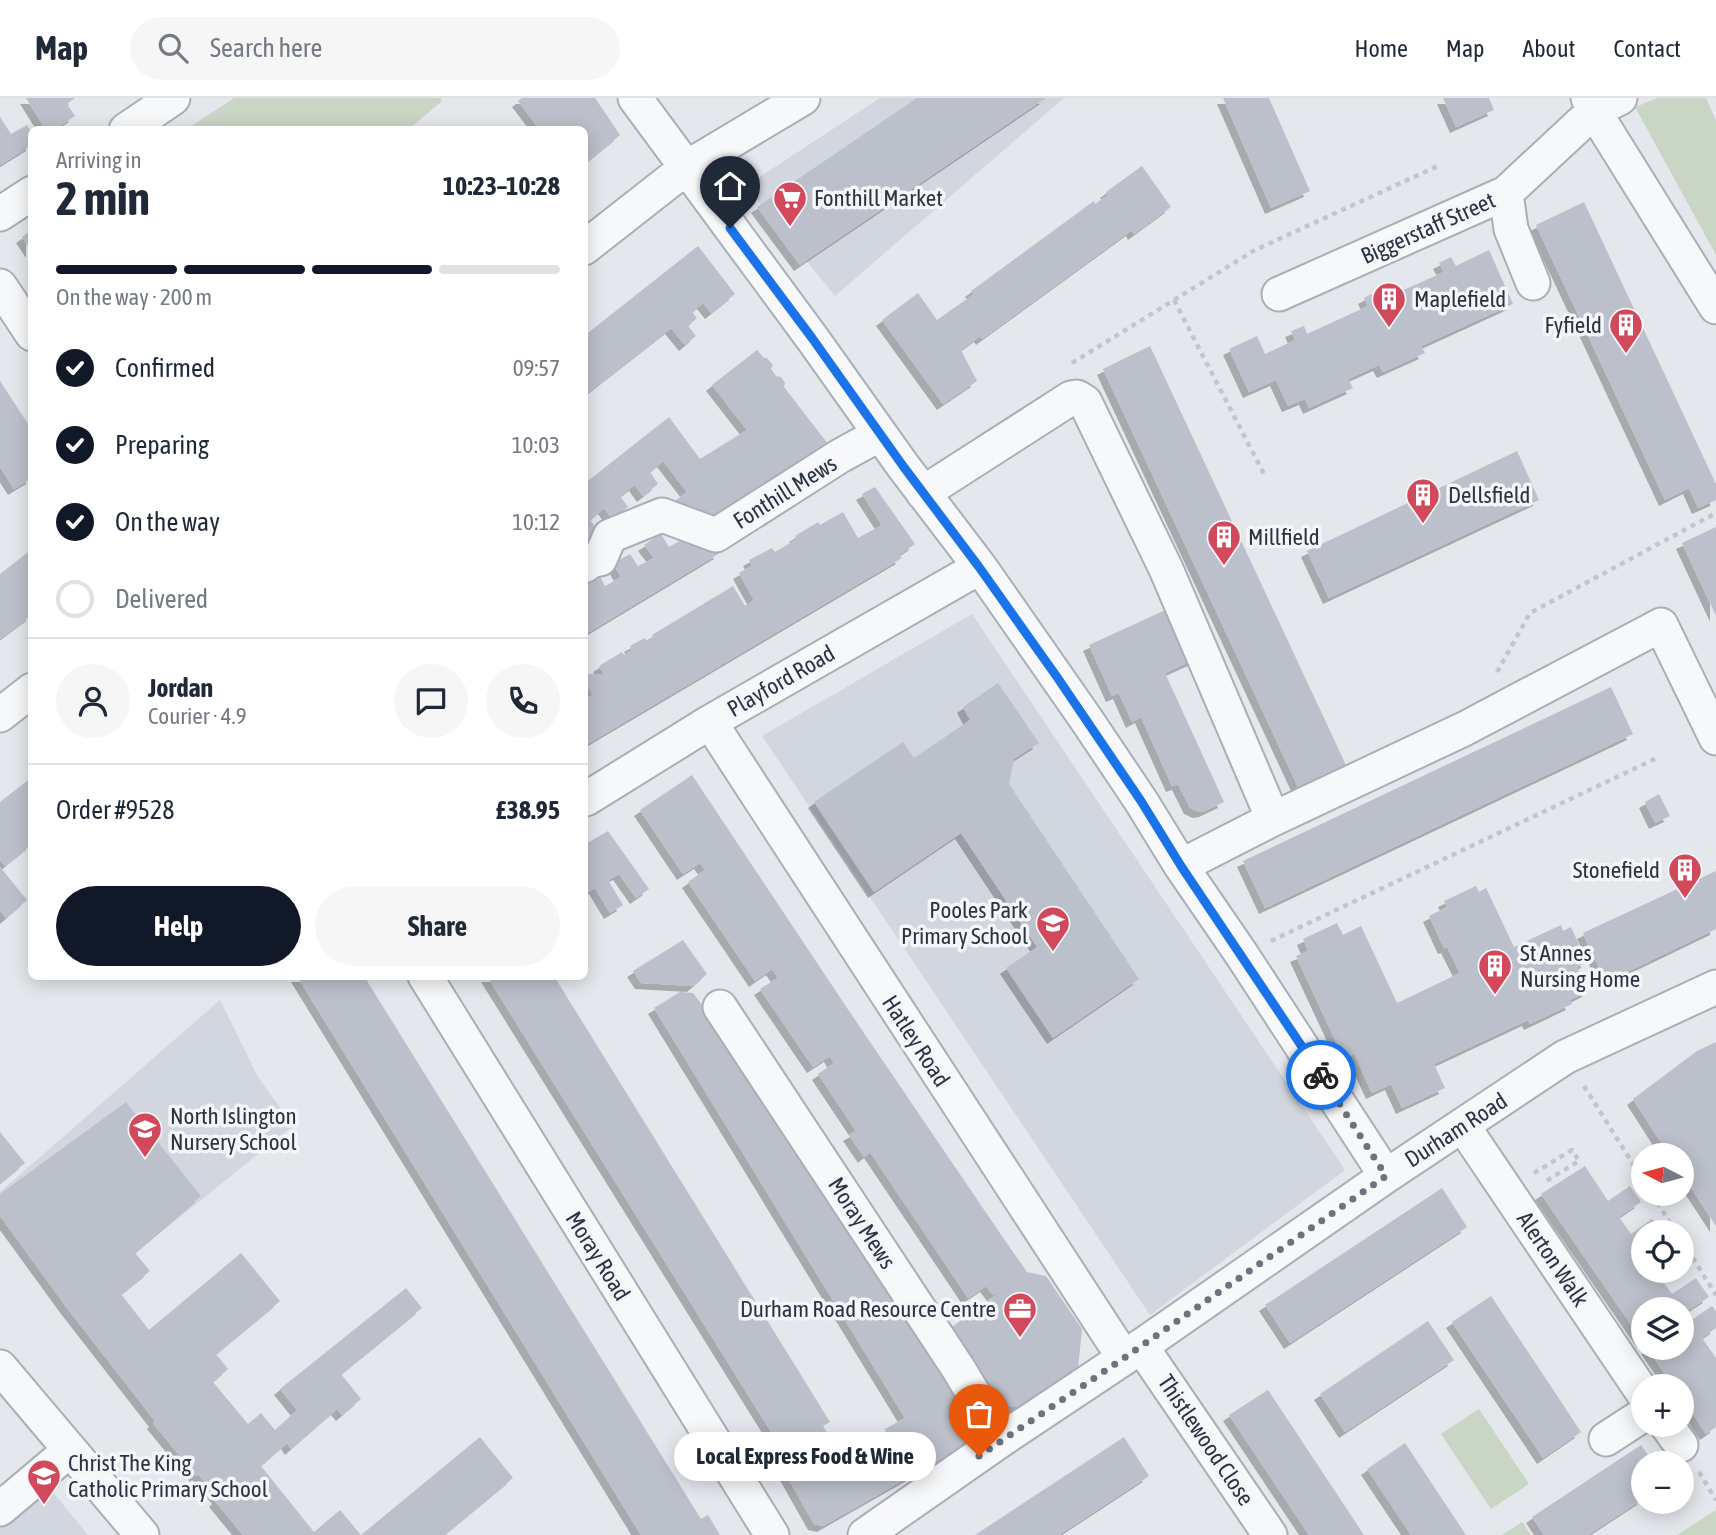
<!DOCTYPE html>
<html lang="en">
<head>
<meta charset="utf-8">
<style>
  body { margin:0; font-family:"Asap Condensed",sans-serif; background:#f6f6f7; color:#1f2937; height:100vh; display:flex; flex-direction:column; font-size:26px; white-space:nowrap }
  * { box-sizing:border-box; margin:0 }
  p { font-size:23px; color:#747a83 }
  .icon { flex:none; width:38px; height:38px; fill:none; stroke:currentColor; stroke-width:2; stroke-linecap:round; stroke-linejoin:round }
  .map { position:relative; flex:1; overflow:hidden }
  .side { position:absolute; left:28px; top:28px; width:560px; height:854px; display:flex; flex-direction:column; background:#fff; border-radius:10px; box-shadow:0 4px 18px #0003 }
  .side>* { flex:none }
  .needle { width:46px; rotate:276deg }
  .fabs { position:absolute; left:1631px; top:1045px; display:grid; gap:14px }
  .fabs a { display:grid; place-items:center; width:63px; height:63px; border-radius:50%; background:#fff; box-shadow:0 4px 18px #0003; font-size:35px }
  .pin { position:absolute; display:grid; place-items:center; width:60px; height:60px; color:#fff; margin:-72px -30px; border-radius:50% 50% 50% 0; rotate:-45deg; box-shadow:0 0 7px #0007 }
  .pin .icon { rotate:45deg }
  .courier { position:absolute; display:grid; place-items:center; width:70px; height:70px; margin:-35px; border:5px solid #1a73e8; border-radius:50%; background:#fff; color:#222; box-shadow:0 2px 9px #0007 }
  .bubble { position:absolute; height:49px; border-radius:24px; background:#fff; box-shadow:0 4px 18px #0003; font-size:23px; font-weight:700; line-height:49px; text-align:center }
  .headline em { font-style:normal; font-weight:700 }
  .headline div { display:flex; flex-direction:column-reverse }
  .headline { display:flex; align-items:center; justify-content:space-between; height:119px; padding:0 28px }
  h1 { font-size:46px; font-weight:700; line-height:52px }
  .bar { display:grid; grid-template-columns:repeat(4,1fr); gap:10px 7px; align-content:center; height:84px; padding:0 28px }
  .bar i { height:9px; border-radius:5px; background:#e0e1e3 }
  .bar .selected { background:#111827 }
  .bar p { grid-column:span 4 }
  .line { display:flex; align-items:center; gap:18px; padding:0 28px; border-top:2px solid #e0e1e3 }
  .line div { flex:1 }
  .round { display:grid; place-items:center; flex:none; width:74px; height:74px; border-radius:37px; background:#f6f6f7 }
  ol { padding:0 28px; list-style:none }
  li { display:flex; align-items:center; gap:21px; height:77px }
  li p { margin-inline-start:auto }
  li .icon { padding:7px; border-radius:50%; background:#111827; color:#fff; stroke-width:4 }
  li:last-child { color:#747a83 }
  li i { width:38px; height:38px; border:4px solid #e0e1e3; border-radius:50% }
  .primary-button { display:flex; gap:14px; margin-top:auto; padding:14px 28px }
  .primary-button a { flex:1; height:80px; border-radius:42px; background:#111827; color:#fff; font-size:28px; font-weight:700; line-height:80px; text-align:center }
  .primary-button a+a { background:#f6f6f7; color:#1f2937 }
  header { display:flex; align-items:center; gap:42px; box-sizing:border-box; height:98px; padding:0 35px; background:#fff; border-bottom:2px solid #e0e1e3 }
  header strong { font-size:33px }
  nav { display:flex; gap:38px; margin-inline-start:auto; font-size:24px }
  .search { width:490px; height:63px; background:#f6f6f7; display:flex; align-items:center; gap:18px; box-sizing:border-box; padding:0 24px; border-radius:38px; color:#747a83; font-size:26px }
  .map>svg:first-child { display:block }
</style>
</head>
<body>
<header>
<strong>Map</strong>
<div class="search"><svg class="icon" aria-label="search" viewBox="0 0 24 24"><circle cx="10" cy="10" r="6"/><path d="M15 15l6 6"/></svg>Search here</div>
<nav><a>Home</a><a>Map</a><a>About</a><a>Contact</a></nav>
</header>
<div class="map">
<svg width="1716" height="1437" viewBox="0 0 1716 1437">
  <defs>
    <filter id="shadow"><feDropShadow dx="-6" dy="6" stdDeviation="0" flood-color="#0004"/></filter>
  </defs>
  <rect width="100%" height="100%" fill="#e4e7ec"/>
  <path fill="#d2d6de" d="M880 0H1064L835 198 746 88Z
    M972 516 1345 1072 1150 1217 762 638Z
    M220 902 258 979 293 1028 67 1210 0 1118V1094Z
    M48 1388 88 1437H0V1429Z"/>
  <path fill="#c9d6c5" d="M234 0H440L442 3 409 31H187Z
    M1658 0H1706L1716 23V157L1635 9Z
    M1479 1311 1529 1386 1491 1411 1441 1336Z
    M1716 1412V1437H1677Z
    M1522 1424 1531 1437H1502Z"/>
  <path fill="#bbc0ca" filter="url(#shadow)" d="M26 0H75L67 6 75 18 54 32H46Z
    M522 0H595L620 37 584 66V32H540L518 3Z
    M917 0H1046L800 167 757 109Z
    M1223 0H1269L1310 93 1271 110Z
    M1443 0H1489L1494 12 1456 29Z
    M0 19 11 36 27 27 32 35V47L0 67Z
    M1142 68 1171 109 1134 136 1132 132 982 241 980 238 961 252 977 283 943 306 882 222 918 195 937 222 974 196 971 193 1094 103 1095 106 1108 97 1106 94Z
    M1584 104 1716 386V402L1698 410 1689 390 1665 402 1536 127Z
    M32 132V154L22 139Z
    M698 148 735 196 711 215 703 205 692 214 697 220 688 228 696 238 685 247 671 230 584 298V238Z
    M1489 152 1513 206 1421 248 1425 255 1383 274 1379 267 1348 281 1353 290 1309 310 1305 301 1288 308 1276 282 1249 294 1229 251 1257 238 1265 256 1295 242 1291 233 1304 228 1307 236 1368 208 1364 200 1377 193 1381 202 1444 174 1439 165 1451 159 1456 168Z
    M1150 248 1346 667 1298 689 1103 271Z
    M757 252 764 260H767L773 267 771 271 776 278 781 279 785 285 784 289 828 346 708 424 686 420 675 403 687 394 663 363 650 374 658 386 643 398 635 387 620 398 628 409 612 421 604 410 590 422 599 433 584 444V386L669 319 700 361 747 332 712 287Z
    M0 283 32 332V380L14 391 0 369Z
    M1517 353 1539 402 1329 500 1307 453Z
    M875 389 915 446 899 457 902 460 584 648V596L587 600 593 597 584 582V576H604L599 568 622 554 624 557 632 552 630 548 645 540 647 544 653 540 652 537 733 488 745 508 754 502 739 475 752 468 749 462 772 450 775 454 797 441 795 438 818 424 820 427 843 414 858 440 882 427 862 396Z
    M1716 429V518L1682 445Z
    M661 436 669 449 683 441 691 446 701 440 720 455 584 537V501L590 497 584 488V483L598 475 605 488 621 479 613 465 630 456 638 468 654 460 644 447Z
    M32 451V517L0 541V476Z
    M1174 508 1198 560 1165 575 1224 704 1205 713 1199 714 1190 710 1178 686 1172 688 1141 619 1132 624 1119 595 1112 598 1089 547Z
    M998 585 1039 645 1014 661 1009 686 1139 881 1053 940 1006 870 1037 849 961 735 874 794 814 704 903 644 914 660 970 622 963 609Z
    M1611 589 1633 636 1265 810 1243 763Z
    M692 677 849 913 1006 1144 1027 1174 1046 1178 1082 1231 1078 1271 1024 1310 1004 1307 952 1229 999 1195 998 1194 993 1197 986 1188 968 1200 870 1054 864 1059 849 1037 856 1033 818 976 834 965 830 958 813 969 760 891 778 880 772 871 755 883 688 784 705 772 700 765 683 776 640 712Z
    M32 679V746L5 768 0 762V704Z
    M1659 696 1670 718 1655 725 1645 704Z
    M608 733 649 791 636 800 619 776 608 782 623 807 610 815 595 790 584 796V747Z
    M0 769 27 802 6 820 0 812Z
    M1716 773V831L1606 884 1583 835Z
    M1476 788 1479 794 1486 790 1514 849 1561 827 1563 833 1571 829 1587 864 1577 869 1588 893 1570 902 1572 906 1530 926 1528 922 1434 966 1445 990 1402 1010 1391 986 1372 995 1354 956 1344 961 1296 858 1308 853 1303 841 1337 825 1343 837 1361 828 1397 905 1460 875 1447 849 1444 850 1429 818 1447 809 1444 803Z
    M683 842 707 876 693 888 641 885 633 873Z
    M297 878H364L701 1421 708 1417 720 1437H641Z
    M487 878H554L830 1324 823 1328 849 1372 894 1346 885 1331 905 1320 654 910 680 894 693 895 750 971 981 1332 979 1339 823 1428 814 1426 775 1357 783 1353Z
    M1716 944V1128L1682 1076V1057H1669L1633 1001 1697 953Z
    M126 1004 201 1098 135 1155 150 1173 121 1196 149 1232 241 1155 280 1203 216 1256 228 1271 213 1284 248 1326 261 1315 275 1332 297 1312 280 1291 406 1190 422 1210 341 1276 361 1301 342 1317 337 1311 291 1351 287 1345 261 1368 314 1434 340 1412 361 1437H243L215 1403 218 1400 198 1376 196 1378 153 1325 155 1323 67 1210 0 1118V1096Z
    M0 1034 25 1065 0 1085Z
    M1585 1068 1608 1103 1630 1088 1641 1104 1619 1119 1631 1136 1652 1121 1661 1134H1643V1172H1669L1660 1179 1672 1196 1696 1180 1709 1199 1684 1215 1690 1223 1712 1208 1716 1213V1230L1702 1240 1716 1260V1329L1706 1336 1682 1300V1288H1673L1647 1250H1682V1211H1643V1244L1541 1096Z
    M1442 1090 1467 1129 1290 1245 1265 1207Z
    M1491 1198 1581 1334 1543 1360 1452 1224Z
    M1428 1223 1454 1262 1345 1334 1320 1296Z
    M1268 1292 1364 1437H1309L1229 1317Z
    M480 1339 513 1380 444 1437H361Z
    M1124 1339 1149 1378 1059 1437H975Z
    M1405 1345 1466 1437H1411L1367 1371Z
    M1641 1347 1653 1365H1643V1401L1588 1437H1544L1532 1419Z"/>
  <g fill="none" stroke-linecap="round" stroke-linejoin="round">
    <g stroke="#a9aeb7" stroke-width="37">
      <path id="minor" d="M635 0 812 240 903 368 980 469 1086 621 1141 703 1181 768 1242 857 1386 1078
        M1588 0 1594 13 1716 209
        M126 32 173 0
        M1506 95 1511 131 1533 185
        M0 116 32 95
        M584 150 686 70 803 0
        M0 188 32 236
        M1279 196 1506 95 1594 13 1620 0
        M923 395 1071 300 1077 299 1085 304 1166 471 1273 721
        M584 468 591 463 600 461 610 438 662 417 716 437 840 358 880 336
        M0 617 32 592
        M710 624 1124 1260
        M586 701 710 624 980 469
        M1181 768 1273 721 1464 631 1661 527 1716 640
        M425 878 772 1437
        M720 909 958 1270 1001 1342
        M1463 1028 1643 1295
        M1141 1248 1270 1437
        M0 1269 142 1437
        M1666 1326 1681 1347
        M1606 1341 1643 1317
        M0 1411 70 1352
        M865 1437 1001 1342 1124 1260 1386 1078 1565 959 1716 889"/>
    </g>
    <path stroke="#c2c5cb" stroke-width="4.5" stroke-dasharray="5 5" stroke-linecap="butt" d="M1174 202 1264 376
      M1072 265 1255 152 1440 67
      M1497 574 1530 515 1716 415
      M1271 843 1659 659
      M1584 988 1643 1082
      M1534 1075 1572 1052 1579 1063 1543 1085
      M1652 1096 1676 1134
      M1682 1143 1716 1197
      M1699 1374 1716 1402"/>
    <use href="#minor" stroke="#f7f8fa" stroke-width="33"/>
  </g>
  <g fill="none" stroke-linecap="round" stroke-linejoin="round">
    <path stroke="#6c737f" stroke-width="7" stroke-dasharray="0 12.6" d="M979 1358 1124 1260 1386 1078 1321 977"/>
    <path stroke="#1a73e8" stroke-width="9" d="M730 130 812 240 903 368 979 469 1057 579 1141 703 1181 768 1321 977"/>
  </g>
  <defs>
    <g id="supermarket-pin" transform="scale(1.75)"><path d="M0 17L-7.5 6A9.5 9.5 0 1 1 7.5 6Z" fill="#d1495b" stroke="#f4f6f9"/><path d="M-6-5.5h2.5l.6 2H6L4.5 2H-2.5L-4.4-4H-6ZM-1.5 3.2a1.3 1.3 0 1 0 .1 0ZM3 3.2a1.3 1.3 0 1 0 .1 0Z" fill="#fff"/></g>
    <g id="building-pin" transform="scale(1.75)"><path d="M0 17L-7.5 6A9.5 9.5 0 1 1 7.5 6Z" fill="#d1495b" stroke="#f4f6f9"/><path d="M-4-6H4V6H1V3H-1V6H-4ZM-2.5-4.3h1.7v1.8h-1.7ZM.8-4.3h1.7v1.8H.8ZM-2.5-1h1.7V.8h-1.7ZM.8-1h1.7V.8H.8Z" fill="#fff"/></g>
    <g id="school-pin" transform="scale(1.75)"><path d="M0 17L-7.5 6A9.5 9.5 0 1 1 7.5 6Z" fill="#d1495b" stroke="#f4f6f9"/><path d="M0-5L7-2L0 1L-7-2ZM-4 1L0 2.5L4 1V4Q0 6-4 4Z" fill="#fff"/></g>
    <g id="office-pin" transform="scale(1.75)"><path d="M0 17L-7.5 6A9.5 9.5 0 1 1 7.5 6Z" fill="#d1495b" stroke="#f4f6f9"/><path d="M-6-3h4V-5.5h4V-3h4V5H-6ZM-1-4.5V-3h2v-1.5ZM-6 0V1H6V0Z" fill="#fff"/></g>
  </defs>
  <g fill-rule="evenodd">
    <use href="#supermarket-pin" x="790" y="100"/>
    <use href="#building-pin" x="1389" y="201"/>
    <use href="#building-pin" x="1626" y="227"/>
    <use href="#building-pin" x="1423" y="397"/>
    <use href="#building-pin" x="1224" y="439"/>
    <use href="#building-pin" x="1685" y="772"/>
    <use href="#school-pin" x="1053" y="825"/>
    <use href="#building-pin" x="1495" y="868"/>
    <use href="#school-pin" x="145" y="1031"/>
    <use href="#office-pin" x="1020" y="1211"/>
    <use href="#school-pin" x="44" y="1378"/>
  </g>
  <g text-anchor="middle" stroke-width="7" stroke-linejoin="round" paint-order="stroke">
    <g font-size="23" fill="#2b3445" stroke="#f4f6f9" text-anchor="start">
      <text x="814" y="108">Fonthill Market</text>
      <text x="1414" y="209">Maplefield</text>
      <text x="1602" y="235" text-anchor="end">Fyfield</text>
      <text x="1448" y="405">Dellsfield</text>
      <text x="1248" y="447">Millfield</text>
      <text x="1660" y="780" text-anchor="end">Stonefield</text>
      <text x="1028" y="820" text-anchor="end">Pooles Park<tspan x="1028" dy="26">Primary School</tspan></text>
      <text x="1520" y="863">St Annes<tspan x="1520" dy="26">Nursing Home</tspan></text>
      <text x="170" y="1026">North Islington<tspan x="170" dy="26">Nursery School</tspan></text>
      <text x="996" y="1219" text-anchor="end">Durham Road Resource Centre</text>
      <text x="68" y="1373">Christ The King<tspan x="68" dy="26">Catholic Primary School</tspan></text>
    </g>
    <g font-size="23" fill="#2b3445" stroke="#f4f6f9">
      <text transform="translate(1428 130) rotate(-24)" y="8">Biggerstaff Street</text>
      <text transform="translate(785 394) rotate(-32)" y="8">Fonthill Mews</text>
      <text transform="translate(781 583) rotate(-30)" y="8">Playford Road</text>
      <text transform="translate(916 943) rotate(57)" y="8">Hatley Road</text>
      <text transform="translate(1456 1032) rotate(-33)" y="8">Durham Road</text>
      <text transform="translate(862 1125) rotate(57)" y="8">Moray Mews</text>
      <text transform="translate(598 1158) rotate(58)" y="8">Moray Road</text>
      <text transform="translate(1553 1161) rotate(56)" y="8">Alerton Walk</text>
      <text transform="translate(1206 1342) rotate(56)" y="8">Thistlewood Close</text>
    </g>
  </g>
</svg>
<div class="fabs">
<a><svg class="needle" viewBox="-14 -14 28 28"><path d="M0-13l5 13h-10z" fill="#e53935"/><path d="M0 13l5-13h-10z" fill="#747a83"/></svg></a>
<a><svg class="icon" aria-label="locate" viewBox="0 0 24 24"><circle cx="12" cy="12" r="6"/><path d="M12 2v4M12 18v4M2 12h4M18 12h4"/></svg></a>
<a><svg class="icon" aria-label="layers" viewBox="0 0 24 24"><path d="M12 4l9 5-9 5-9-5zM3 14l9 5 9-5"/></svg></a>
<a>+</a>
<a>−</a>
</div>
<div class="pin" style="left:979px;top:1358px;background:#ea580c"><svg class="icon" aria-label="bag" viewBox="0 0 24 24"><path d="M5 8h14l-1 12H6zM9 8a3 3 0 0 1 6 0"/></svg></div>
<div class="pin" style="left:730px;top:130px;background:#1f2937"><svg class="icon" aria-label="home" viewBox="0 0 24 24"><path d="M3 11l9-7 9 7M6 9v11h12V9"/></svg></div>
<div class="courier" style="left:1321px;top:977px"><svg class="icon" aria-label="bike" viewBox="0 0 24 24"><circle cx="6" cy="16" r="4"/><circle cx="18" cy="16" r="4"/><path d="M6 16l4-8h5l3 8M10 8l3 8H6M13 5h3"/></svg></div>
<div class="bubble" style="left:674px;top:1334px;width:262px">Local Express Food &amp; Wine</div>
<section class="side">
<div class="headline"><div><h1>2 min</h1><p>Arriving in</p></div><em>10:23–10:28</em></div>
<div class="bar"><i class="selected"></i><i class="selected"></i><i class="selected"></i><i></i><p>On the way · 200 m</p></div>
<ol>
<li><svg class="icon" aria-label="check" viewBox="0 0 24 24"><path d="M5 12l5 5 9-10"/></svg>Confirmed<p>09:57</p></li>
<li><svg class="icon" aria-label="check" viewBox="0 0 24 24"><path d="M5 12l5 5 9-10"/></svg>Preparing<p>10:03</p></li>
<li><svg class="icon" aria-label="check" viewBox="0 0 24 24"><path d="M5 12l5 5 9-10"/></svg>On the way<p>10:12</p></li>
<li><i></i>Delivered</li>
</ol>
<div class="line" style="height:126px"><a class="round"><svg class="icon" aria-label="person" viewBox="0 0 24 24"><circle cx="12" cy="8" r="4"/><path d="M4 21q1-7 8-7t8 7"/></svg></a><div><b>Jordan</b><p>Courier · 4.9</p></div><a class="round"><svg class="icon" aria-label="chat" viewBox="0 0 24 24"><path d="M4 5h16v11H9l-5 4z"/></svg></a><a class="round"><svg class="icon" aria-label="phone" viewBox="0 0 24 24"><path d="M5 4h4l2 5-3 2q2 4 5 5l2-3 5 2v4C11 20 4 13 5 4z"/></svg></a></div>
<div class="line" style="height:91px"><div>Order #9528</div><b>£38.95</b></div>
<div class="primary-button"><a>Help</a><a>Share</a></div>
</section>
</div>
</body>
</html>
